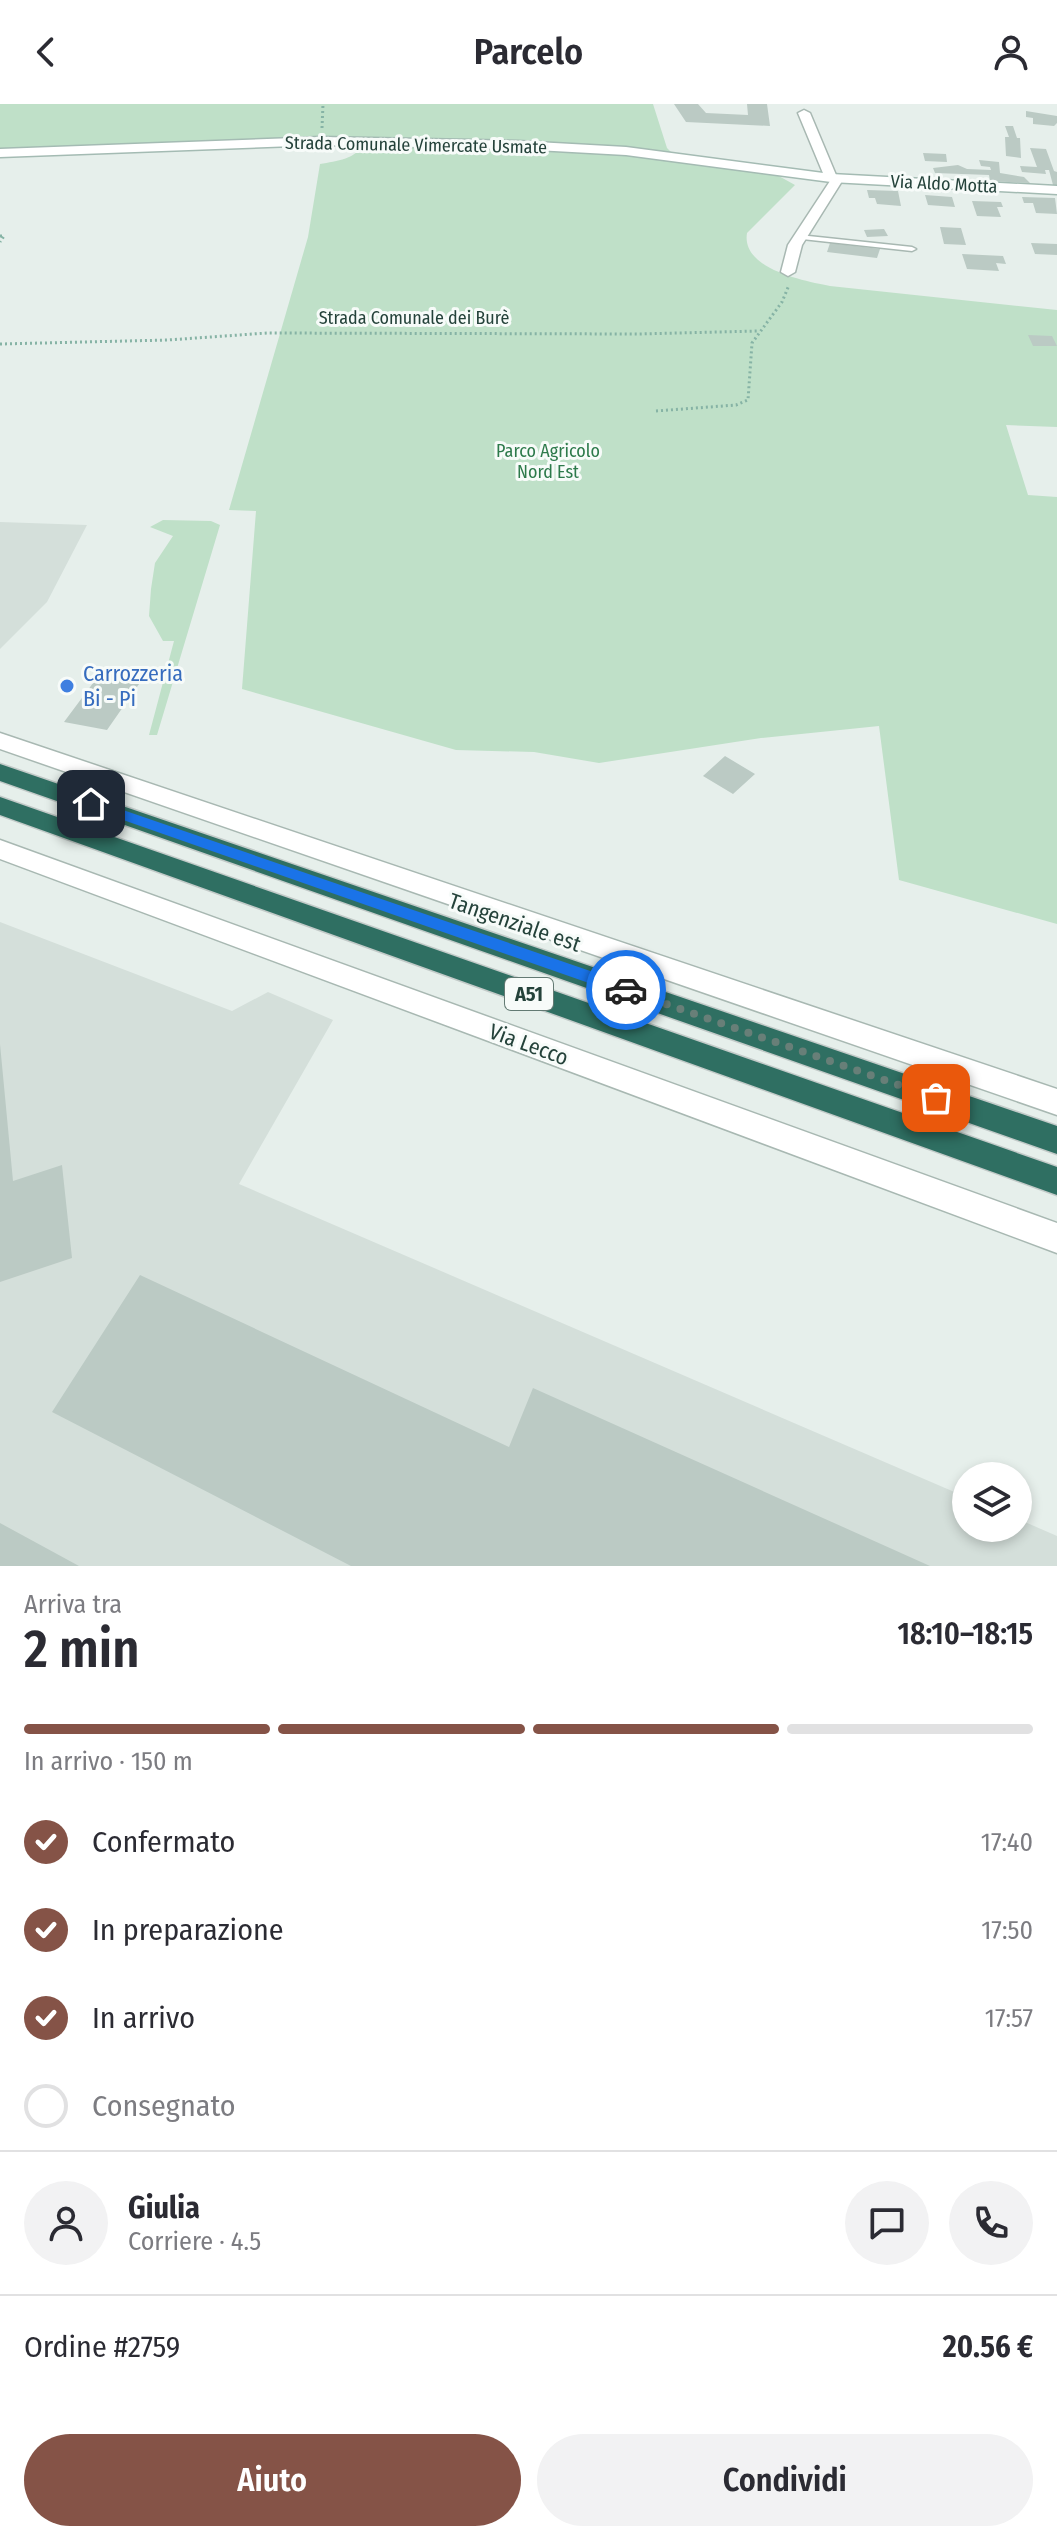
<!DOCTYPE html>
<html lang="it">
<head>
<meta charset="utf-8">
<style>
  body { margin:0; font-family:"Fira Sans Condensed",sans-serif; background:#f2f2f3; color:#2b2b33; height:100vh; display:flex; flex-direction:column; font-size:30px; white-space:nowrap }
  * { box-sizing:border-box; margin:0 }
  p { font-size:26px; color:#7c7c81 }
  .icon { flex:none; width:44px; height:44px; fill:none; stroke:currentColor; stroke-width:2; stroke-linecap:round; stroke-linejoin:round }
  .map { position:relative; height:1462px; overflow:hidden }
  .panel { display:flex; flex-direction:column; background:#fff; flex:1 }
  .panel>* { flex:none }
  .tools { position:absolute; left:952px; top:1358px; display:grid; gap:16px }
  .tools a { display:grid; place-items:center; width:80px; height:80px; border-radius:50%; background:#fff; box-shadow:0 4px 12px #0003; font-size:40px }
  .pin { position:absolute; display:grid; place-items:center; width:68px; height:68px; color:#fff; margin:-34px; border-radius:16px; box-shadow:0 4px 12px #0006 }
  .courier { position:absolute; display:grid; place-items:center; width:80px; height:80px; margin:-40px; border:6px solid #1a73e8; border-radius:50%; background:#fff; color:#222; box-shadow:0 2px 10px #0007 }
  .headline em { font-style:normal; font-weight:600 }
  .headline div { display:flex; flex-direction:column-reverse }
  .headline { display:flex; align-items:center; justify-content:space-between; height:136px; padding:0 24px }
  h1 { font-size:52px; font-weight:600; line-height:60px }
  .bar { display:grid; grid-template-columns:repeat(4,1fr); gap:12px 8px; align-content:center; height:96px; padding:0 24px }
  .bar i { height:10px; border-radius:6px; background:#e1e1e2 }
  .bar .current { background:#855347 }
  .bar p { grid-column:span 4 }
  .line { display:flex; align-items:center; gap:20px; padding:0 24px; border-top:2px solid #e1e1e2 }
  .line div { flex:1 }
  .round { display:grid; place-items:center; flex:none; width:84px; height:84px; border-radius:42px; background:#f2f2f3 }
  ol { padding:0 24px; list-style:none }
  li { display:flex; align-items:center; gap:24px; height:88px }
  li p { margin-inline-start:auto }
  li .icon { padding:8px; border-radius:50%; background:#855347; color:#fff; stroke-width:4 }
  li:last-child { color:#7c7c81 }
  li i { width:44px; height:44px; border:4px solid #e1e1e2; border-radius:50% }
  .primary-button { display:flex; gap:16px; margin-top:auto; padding:16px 24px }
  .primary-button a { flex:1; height:92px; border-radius:48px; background:#855347; color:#fff; font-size:32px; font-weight:600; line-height:92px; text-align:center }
  .primary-button a+a { background:#f2f2f3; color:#2b2b33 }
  header { display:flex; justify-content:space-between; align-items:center; height:104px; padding:0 24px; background:#fff; font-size:36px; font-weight:600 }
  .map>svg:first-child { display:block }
</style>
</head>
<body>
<header><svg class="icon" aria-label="back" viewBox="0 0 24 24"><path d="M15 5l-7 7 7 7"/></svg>Parcelo<svg class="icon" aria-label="person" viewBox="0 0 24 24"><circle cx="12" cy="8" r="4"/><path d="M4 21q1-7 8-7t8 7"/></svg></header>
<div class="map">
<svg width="1057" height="1462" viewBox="0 0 1057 1462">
  <rect width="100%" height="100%" fill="#e6efeb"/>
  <path fill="#d4dfda" d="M0 418 87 421 47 498 0 545Z
    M0 818 232 907 268 888 333 916 239 1080 966 1393V1424H1018V1415L1057 1432V1462H0Z"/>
  <path fill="#bfe0c8" d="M0 0H653L667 44 674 51 777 71 795 81 747 129C741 165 804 177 830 182L1057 206V323L1006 321 1028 391 1057 393V820L899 776 879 622 761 634 599 659 534 648 456 646 242 585 256 407 229 406 308 133 320 60C337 57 356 55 365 39L0 47Z
    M163 416 211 417 220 421 157 631H149L174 537H163L149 512 151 485 155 459 173 432 150 423Z"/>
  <path fill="#bbcac4" d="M674 0H698L706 9 748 11 747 0H767L770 22 686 18Z
    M1026 7 1057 12V19L1054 22 1033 20V14L1026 13Z
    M1005 22H1013L1017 34H1020L1021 54 1006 52 1005 33H1009Z
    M1030 44 1046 45 1054 67 1057 68V81H1053L1049 66H1045L1046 70 1022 68 1020 62 1037 63Z
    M923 49 946 50 947 58 925 57Z
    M979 56 999 58 1000 69 1024 73 1030 79 990 77 989 71 935 69 933 64 958 61 967 65 991 66 990 63 981 62Z
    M867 86 898 87 901 102 877 100 875 94H869Z
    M925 91 952 93 955 103 928 101Z
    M1022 93 1055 94 1057 110 1036 109 1033 99H1024Z
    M972 97 1001 98 1003 103H997L1001 113 977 112Z
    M940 123 961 124 966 141 944 140Z
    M884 125 888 132 867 133 864 126Z
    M830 139 880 145 877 154 827 148Z
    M1031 139 1057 140V151L1035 150Z
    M962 150 1003 152 1006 160 996 159 999 167 967 165Z
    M1028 231 1052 232 1057 242H1033Z
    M105 563 146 570 107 626 64 618Z
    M725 652 755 670 733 690 703 672Z
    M0 940 13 1077 62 1061 72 1154 0 1178Z
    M140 1171 509 1343 533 1284 930 1462H351L52 1308Z
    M0 1419 79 1462H0Z"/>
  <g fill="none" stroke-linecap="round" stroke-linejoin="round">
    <g stroke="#a8b8b2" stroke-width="3">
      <path id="lane" d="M799 131 912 143 916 145 912 147 802 135H799Z"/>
    </g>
    <g stroke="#a8b8b2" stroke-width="3">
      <path id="street" d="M804 6 810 9 836 71 844 74 802 141 795 168 788 172 781 168 788 141 830 77 825 74 798 9Z
        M0 629 1057 985V1011L0 645Z
        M0 736 1057 1119V1149L0 755Z"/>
    </g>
    <g stroke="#a4bbb3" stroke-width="3">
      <path id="secondary" d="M321 33 518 37 626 43 831 70 1057 82V90L831 78 626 51 518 45 321 41 0 53V45Z"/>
    </g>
    <g stroke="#c2cac8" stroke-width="3">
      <path id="highway" d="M0 660 1057 1022V1050L0 677Z
        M0 693 1057 1063V1091L0 711Z"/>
    </g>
    <path stroke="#86b3a5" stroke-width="3" stroke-dasharray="2 3" stroke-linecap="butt" d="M322 24 323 0
      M0 132H4L0 138
      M0 240 168 236 267 229 638 230 759 227
      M656 307 736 301 748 296 752 239 782 198 789 181"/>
    <use href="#lane" fill="#fff" fill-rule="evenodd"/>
    <use href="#street" fill="#fff" fill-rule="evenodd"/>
    <use href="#secondary" fill="#fff" fill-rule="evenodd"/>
    <use href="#highway" fill="#2f6f62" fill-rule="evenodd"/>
  </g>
  <path fill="#1a73e8" d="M91 695 631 881 633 886 626 892 86 703V696Z"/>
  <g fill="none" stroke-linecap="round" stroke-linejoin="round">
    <path stroke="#687f78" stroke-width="8" stroke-dasharray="0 14.4" d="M626 886 936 994"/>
  </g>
  <circle fill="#3f7fe0" stroke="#f7fbf9" stroke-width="3" cx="67" cy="582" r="8"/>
  <g text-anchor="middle" stroke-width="6" stroke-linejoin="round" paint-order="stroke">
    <g font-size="18" fill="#24423a" stroke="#f7fbf9">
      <text transform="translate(416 41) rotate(1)" y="6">Strada Comunale Vimercate Usmate</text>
      <text transform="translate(944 80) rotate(3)" y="6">Via Aldo Motta</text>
      <text x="414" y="220">Strada Comunale dei Burè</text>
    </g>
    <g font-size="18" fill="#2d7a4b" stroke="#f7fbf9">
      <text x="548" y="353">Parco Agricolo<tspan x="548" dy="21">Nord Est</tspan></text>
    </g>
    <rect fill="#f7fbf9" stroke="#637a73" stroke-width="2" x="505" y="874" width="48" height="32" rx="6"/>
    <g font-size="20" font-weight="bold" fill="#24423a">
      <text x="529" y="897">A51</text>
    </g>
    <g font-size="22" fill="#366cbe" stroke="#f7fbf9" text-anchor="start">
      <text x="83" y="577">Carrozzeria<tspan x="83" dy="25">Bi - Pi</tspan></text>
    </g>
    <g font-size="22" fill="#24423a" stroke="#f7fbf9">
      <text transform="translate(515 818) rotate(19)" y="8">Tangenziale est</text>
      <text transform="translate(529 940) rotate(20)" y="8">Via Lecco</text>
    </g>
  </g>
</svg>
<div class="tools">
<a><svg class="icon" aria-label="layers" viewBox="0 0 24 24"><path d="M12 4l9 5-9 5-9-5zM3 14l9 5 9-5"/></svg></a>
</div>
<div class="pin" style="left:936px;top:994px;background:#ea580c"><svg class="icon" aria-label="bag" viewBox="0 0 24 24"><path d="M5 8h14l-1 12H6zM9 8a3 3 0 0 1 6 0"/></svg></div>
<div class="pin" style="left:91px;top:700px;background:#1f2937"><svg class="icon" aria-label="home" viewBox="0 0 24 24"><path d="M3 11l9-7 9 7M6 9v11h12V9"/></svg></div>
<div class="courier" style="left:626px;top:886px"><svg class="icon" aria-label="car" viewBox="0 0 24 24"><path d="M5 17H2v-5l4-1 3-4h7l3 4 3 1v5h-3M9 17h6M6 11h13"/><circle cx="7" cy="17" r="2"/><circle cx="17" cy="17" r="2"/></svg></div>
</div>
<section class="panel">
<div class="headline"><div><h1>2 min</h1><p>Arriva tra</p></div><em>18:10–18:15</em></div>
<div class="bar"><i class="current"></i><i class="current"></i><i class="current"></i><i></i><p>In arrivo · 150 m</p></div>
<ol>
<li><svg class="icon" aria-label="check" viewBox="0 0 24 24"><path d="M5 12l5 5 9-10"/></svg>Confermato<p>17:40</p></li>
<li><svg class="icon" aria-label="check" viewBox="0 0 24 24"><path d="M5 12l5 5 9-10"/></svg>In preparazione<p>17:50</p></li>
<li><svg class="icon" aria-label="check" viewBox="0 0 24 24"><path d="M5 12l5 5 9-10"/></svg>In arrivo<p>17:57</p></li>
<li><i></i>Consegnato</li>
</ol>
<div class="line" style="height:144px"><a class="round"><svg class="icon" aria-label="person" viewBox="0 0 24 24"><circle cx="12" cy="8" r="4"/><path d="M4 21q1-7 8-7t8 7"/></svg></a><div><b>Giulia</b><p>Corriere · 4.5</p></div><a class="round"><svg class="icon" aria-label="chat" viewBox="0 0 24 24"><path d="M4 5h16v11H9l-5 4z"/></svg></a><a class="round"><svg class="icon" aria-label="phone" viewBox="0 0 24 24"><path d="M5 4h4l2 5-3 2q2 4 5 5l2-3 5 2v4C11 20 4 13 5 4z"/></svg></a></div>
<div class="line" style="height:104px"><div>Ordine #2759</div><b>20.56 €</b></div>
<div class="primary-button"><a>Aiuto</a><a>Condividi</a></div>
</section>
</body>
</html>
